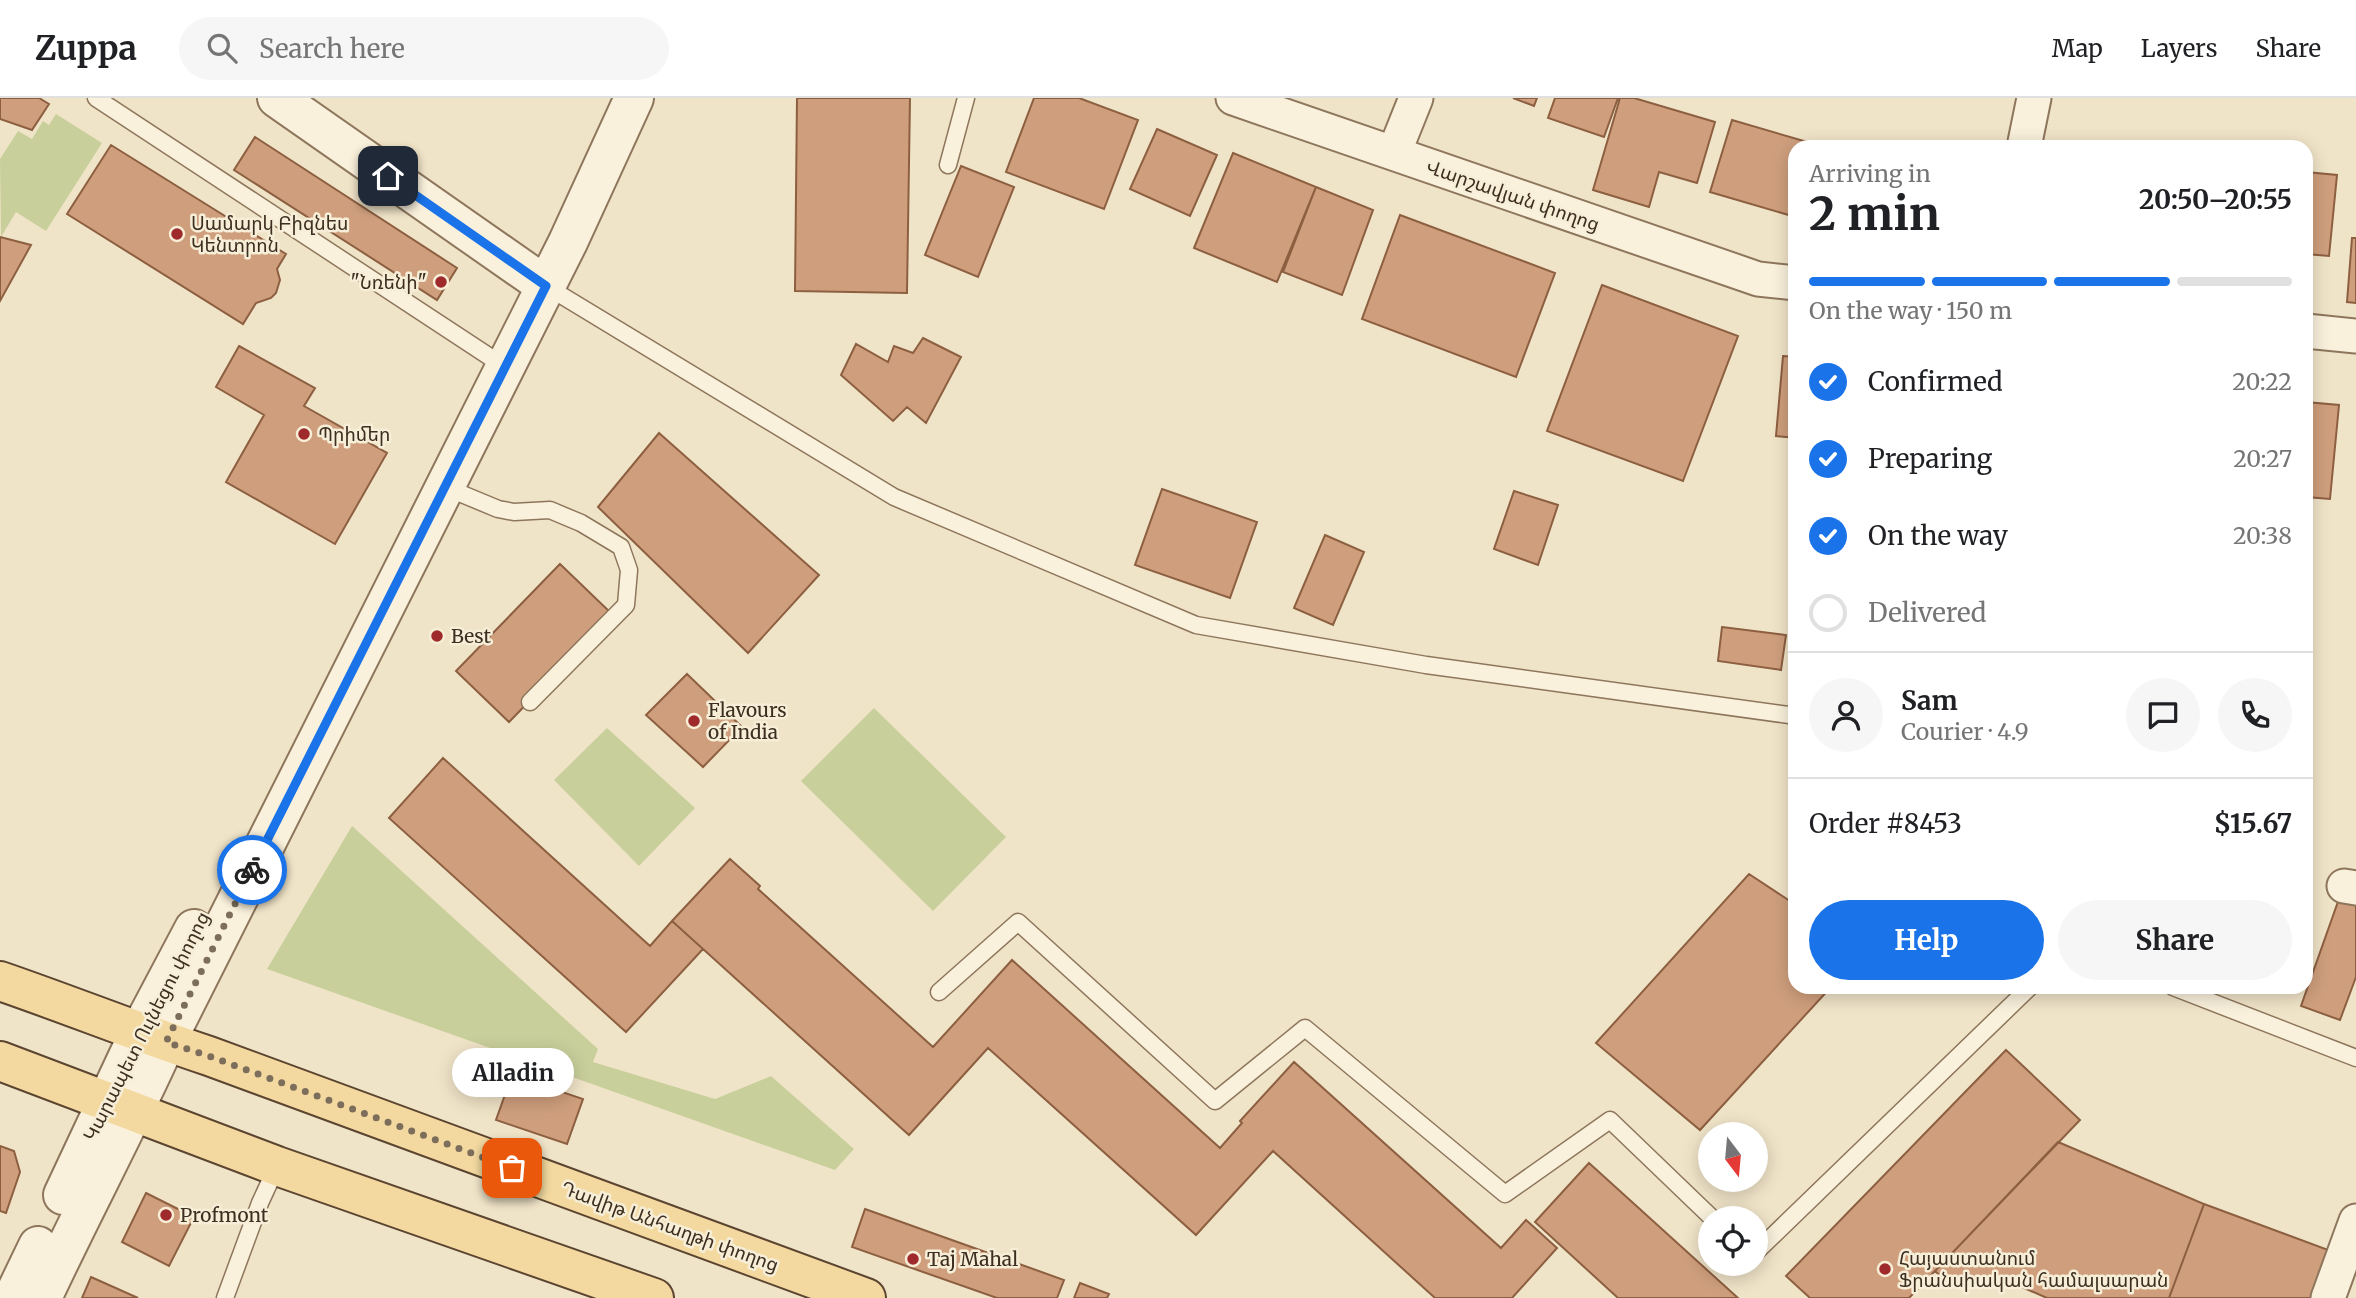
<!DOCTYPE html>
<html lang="en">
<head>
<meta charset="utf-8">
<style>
  body { margin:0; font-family:Merriweather,"Noto Sans Armenian",serif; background:#f6f6f6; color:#202124; height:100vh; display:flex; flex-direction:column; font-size:26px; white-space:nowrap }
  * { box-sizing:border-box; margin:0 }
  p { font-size:23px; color:#757577 }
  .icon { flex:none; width:38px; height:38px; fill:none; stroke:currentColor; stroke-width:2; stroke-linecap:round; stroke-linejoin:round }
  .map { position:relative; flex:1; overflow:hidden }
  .panel { position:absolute; left:1788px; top:42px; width:525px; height:854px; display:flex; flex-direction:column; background:#fff; border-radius:21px; box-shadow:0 4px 18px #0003 }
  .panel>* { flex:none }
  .needle { width:46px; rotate:164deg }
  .tools { position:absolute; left:1698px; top:1024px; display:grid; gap:14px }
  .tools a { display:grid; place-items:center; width:70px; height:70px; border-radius:50%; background:#fff; box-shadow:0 4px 18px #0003; font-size:35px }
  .pin { position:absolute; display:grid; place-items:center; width:60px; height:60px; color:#fff; margin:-30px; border-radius:14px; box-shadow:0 4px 10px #0006 }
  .courier { position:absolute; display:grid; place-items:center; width:70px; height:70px; margin:-35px; border:5px solid #1a73e8; border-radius:50%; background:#fff; color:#222; box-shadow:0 2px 9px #0007 }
  .bubble { position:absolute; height:49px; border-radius:24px; background:#fff; box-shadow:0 4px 18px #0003; font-size:23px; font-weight:700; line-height:49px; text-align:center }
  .head em { font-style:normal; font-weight:700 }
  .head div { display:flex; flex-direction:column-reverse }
  .head { display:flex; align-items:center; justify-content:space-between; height:119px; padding:0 21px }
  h1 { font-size:46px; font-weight:700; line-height:52px }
  .bar { display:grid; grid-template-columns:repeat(4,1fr); gap:10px 7px; align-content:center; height:84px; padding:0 21px }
  .bar i { height:9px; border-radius:5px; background:#e0e0e0 }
  .bar .on { background:#1a73e8 }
  .bar p { grid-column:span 4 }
  .line { display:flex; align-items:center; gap:18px; padding:0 21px; border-top:2px solid #e0e0e0 }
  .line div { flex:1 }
  .round { display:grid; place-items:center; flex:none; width:74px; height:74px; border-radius:37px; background:#f6f6f6 }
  ol { padding:0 21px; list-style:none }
  li { display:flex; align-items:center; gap:21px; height:77px }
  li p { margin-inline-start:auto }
  li .icon { padding:7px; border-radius:50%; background:#1a73e8; color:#fff; stroke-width:4 }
  li:last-child { color:#757577 }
  li i { width:38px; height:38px; border:4px solid #e0e0e0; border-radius:50% }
  .cta { display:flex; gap:14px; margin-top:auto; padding:14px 21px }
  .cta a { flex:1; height:80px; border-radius:42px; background:#1a73e8; color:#fff; font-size:28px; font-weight:700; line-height:80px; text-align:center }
  .cta a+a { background:#f6f6f6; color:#202124 }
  header { display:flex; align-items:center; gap:42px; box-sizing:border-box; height:98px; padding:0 35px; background:#fff; border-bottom:2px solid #e0e0e0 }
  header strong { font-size:33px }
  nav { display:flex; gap:38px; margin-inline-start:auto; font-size:24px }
  .search { width:490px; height:63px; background:#f6f6f6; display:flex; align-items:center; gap:18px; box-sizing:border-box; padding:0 24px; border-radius:38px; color:#757577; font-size:26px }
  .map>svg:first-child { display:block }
</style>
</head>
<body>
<header>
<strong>Zuppa</strong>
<div class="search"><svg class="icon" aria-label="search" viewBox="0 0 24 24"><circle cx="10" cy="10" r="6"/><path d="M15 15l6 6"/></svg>Search here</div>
<nav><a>Map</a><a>Layers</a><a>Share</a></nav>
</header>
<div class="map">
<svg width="2356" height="1200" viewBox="0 0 2356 1200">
  <rect width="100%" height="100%" fill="#f0e4c8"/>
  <path fill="#c9cf9b" d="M56 16 102 45 46 133 16 114 1 139 0 61 18 33 32 41 43 23 49 27Z
    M874 610 1006 739 933 813 801 683Z
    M607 630 695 710 639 768 554 682Z
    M352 728 598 951 593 964 715 1001 771 978 854 1051 835 1072 267 871Z"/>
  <path fill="#cf9f7d" stroke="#8d5f41" stroke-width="2" d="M0 0H39L49 6 32 32 0 21Z
    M797 0H910L907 195 795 193Z
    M1034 0H1079L1138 22 1104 111 1006 74Z
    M1513 0H1537L1534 8Z
    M1555 0H1618L1604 39 1548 20Z
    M1620 0H1634L1715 24 1697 85 1659 74 1649 109 1593 92Z
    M1732 22 1814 46 1813 49H1796V108L1792 118 1710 94Z
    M1157 31 1217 57 1190 118 1130 91Z
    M255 39 457 170 437 202 234 72Z
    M1824 45 1882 49H1824Z
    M111 47 286 156 277 171 280 182 276 195 271 200 256 205 243 226 67 116Z
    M1233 55 1316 89 1277 184 1194 150Z
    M961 68 1014 89 978 179 925 157Z
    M2306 74 2337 77 2329 158 2306 156Z
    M1316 89 1373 112 1342 197 1283 174Z
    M1400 117 1555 175 1516 279 1362 221Z
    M0 139 31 147 0 203Z
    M2352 140H2356V205L2347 204Z
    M1602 187 1738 238 1683 383 1547 333Z
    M923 240 961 259 926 325 907 309 893 323 841 277 856 246 888 264 894 248 913 255Z
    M239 248 315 290 304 308 387 355 335 446 226 384 264 317 216 289Z
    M1783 258 1796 259V340L1776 338Z
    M2306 304 2339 307 2330 401 2306 399Z
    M659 335 819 477 748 555 598 409Z
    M1162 391 1257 424 1230 500 1135 467Z
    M1514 393 1558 407 1538 467 1494 451Z
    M1325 437 1364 454 1333 527 1294 510Z
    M560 466 613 517 509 624 456 573Z
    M1722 529 1786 537 1781 572 1718 563Z
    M687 576 742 629 703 669 646 617Z
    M443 660 650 848 672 823 703 851 626 934 389 720Z
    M730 761 760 788 758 791 933 949 1012 862 1220 1050 1242 1025 1240 1023 1294 964 1501 1150 1526 1122 1557 1150 1512 1200H1435L1273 1053 1196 1137 988 950 909 1037 672 823Z
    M1749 776 1796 807V889H1831L1700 1032 1596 945Z
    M2340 798 2356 803V879L2340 922 2301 908Z
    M2006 952 2080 1022 1909 1200H1810L1786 1178Z
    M512 977 583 1001 567 1046 496 1022Z
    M2058 1044 2204 1106 2169 1200H2047L2015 1186 1977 1182 1948 1185 1935 1173Z
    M0 1048 14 1053 20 1074 6 1115 0 1113Z
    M1589 1065 1738 1200H1618L1535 1124Z
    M146 1095 194 1119 169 1168 122 1144Z
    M2204 1106 2331 1153 2313 1200H2169Z
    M865 1111 1064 1182 1057 1200H997L852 1149Z
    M91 1179 138 1200H82Z
    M1080 1185 1109 1196 1107 1200H1074Z"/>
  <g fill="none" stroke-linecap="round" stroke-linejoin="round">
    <g stroke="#8d765c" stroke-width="19">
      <path id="service" d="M96 0 496 263
        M948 67 966 0
        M546 188 894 399 1196 527 1426 567 1796 618
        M445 389 498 411 514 414 550 412 581 425 621 449 629 472 626 507 530 604
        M2173 889 2356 960
        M939 894 1018 824 1215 1003 1305 930 1505 1096 1610 1022 1712 1120
        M1755 1155 2030 889
        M225 1200 260 1105 277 1068"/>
    </g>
    <g stroke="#8d765c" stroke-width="37">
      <path id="minor" d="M1233 0 1758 181 1796 185
        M2024 49 2034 0
        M1394 55 1416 0
        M2306 233 2356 238
        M2344 788 2356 790
        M2328 1200 2356 1123"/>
    </g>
    <g stroke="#8d765c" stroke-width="42">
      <path id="tertiary" d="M277 0 546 188
        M63 1097 140 933 194 831
        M13 1200 38 1148
        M42 1200C82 1114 127 1031 166 944L568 144 634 0"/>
    </g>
    <g stroke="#5b4430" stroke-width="42">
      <path id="primary" d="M0 883C70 907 139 935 209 958L866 1200
        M0 963 277 1068 654 1200"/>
    </g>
    <use href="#service" stroke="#faf1dc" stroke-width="16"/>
    <use href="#minor" stroke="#faf1dc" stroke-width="33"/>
    <use href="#tertiary" stroke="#faf1dc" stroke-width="38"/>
    <use href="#primary" stroke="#f3d9a0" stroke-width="38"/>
  </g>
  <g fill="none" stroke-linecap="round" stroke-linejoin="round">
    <path stroke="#7c6e5b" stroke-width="7" stroke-dasharray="0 12.6" d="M252 772 166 944 209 958 512 1070"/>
    <path stroke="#1a73e8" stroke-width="9" d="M252 772 546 188 388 78"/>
  </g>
  <g fill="#9e2a2b" stroke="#f7eed8" stroke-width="2.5">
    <circle cx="177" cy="136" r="7"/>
    <circle cx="441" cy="184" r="7"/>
    <circle cx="304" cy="336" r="7"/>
    <circle cx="437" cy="538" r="7"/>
    <circle cx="694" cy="623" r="7"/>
    <circle cx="166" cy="1117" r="7"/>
    <circle cx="913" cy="1161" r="7"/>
    <circle cx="1885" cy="1171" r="7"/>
  </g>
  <g text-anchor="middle" stroke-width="5" stroke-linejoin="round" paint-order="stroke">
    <g font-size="19" fill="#3d2e20" stroke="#f7eed8">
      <text transform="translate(1513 97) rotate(19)" y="7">Վարշավյան փողոց</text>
      <text transform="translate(146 928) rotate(-63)" y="7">Կարապետ Ուլնեցու փողոց</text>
      <text transform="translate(670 1128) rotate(20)" y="7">Դավիթ Անհաղթի փողոց</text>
    </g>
    <g font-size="19" fill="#3d2e20" stroke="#f7eed8" text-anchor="start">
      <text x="191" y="132">Սամարկ Բիզնես<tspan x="191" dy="22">Կենտրոն</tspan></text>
      <text x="427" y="191" text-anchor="end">"Նռենի"</text>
      <text x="318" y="343">Պրիմեր</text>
      <text x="451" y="545">Best</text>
      <text x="708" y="619">Flavours<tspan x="708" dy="22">of India</tspan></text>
      <text x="180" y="1124">Profmont</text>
      <text x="1899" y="1167">Հայաստանում<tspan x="1899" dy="22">Ֆրանսիական համալսարան</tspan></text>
      <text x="927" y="1168">Taj Mahal</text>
    </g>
  </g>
</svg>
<div class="tools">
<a><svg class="needle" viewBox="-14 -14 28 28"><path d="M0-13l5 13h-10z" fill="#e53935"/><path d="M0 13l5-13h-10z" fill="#757577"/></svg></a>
<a><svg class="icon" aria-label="locate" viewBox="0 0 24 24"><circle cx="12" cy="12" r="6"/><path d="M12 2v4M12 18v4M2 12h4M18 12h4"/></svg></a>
</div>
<div class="pin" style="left:512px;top:1070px;background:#ea580c"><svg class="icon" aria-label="bag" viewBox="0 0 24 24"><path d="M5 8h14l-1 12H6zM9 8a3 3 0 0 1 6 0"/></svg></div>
<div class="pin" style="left:388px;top:78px;background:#1f2937"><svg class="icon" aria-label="home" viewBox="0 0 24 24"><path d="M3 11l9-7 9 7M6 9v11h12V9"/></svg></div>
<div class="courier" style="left:252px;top:772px"><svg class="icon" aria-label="bike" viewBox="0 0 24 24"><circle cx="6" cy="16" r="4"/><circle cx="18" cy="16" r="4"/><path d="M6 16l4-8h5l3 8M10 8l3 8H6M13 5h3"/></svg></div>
<div class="bubble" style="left:452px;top:950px;width:122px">Alladin</div>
<section class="panel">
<div class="head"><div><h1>2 min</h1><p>Arriving in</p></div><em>20:50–20:55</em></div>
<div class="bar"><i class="on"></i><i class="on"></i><i class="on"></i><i></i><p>On the way · 150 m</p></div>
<ol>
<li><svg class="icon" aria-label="check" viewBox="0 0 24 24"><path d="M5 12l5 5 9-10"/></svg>Confirmed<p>20:22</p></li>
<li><svg class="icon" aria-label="check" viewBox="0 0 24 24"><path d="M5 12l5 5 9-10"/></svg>Preparing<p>20:27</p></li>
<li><svg class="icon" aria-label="check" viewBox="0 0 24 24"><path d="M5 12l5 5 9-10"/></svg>On the way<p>20:38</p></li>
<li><i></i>Delivered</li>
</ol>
<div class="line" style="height:126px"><a class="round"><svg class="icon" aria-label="person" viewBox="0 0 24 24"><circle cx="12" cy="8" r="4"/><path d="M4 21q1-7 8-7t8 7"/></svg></a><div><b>Sam</b><p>Courier · 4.9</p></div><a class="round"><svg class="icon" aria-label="chat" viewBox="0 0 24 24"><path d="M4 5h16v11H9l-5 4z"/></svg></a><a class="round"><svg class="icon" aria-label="phone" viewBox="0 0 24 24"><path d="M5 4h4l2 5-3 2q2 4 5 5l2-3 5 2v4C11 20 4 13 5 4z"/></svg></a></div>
<div class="line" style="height:91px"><div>Order #8453</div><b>$15.67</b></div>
<div class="cta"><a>Help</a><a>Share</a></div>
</section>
</div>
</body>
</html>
